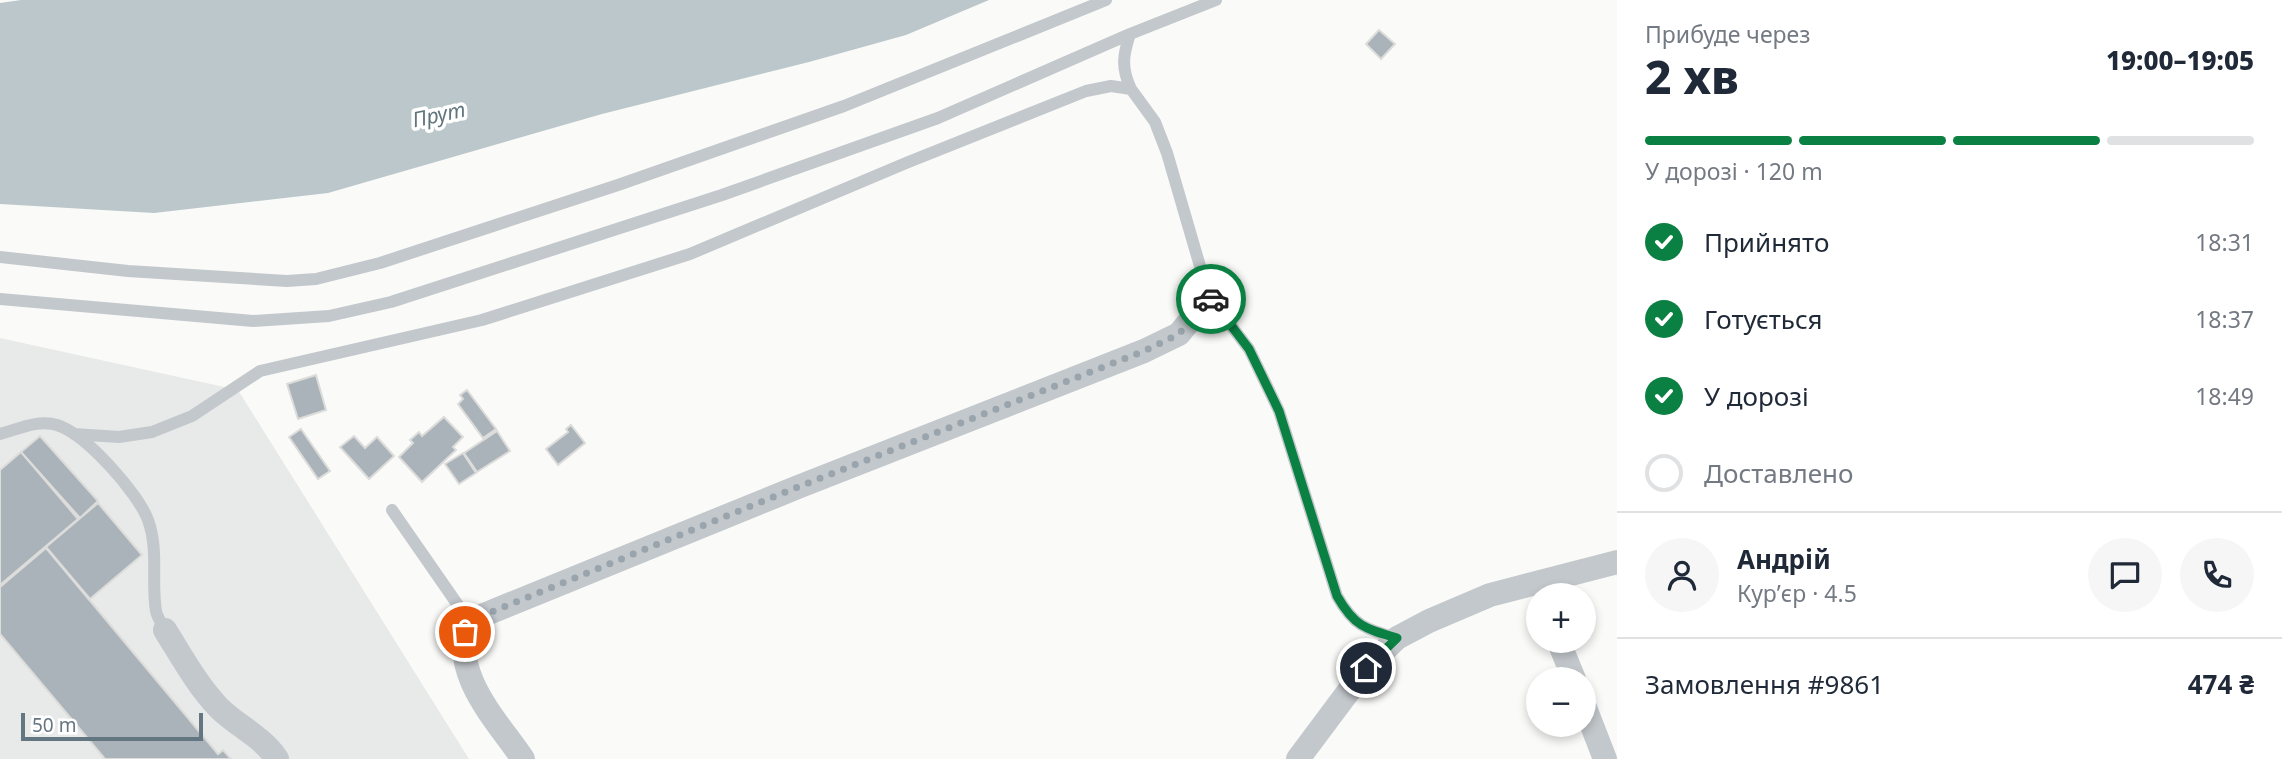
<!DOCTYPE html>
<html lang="uk">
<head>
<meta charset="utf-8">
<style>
  body { margin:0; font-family:"Noto Sans",sans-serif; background:#f6f6f7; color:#1f2937; height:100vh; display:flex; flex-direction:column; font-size:26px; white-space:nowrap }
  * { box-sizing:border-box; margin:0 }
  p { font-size:23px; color:#747a83 }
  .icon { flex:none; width:38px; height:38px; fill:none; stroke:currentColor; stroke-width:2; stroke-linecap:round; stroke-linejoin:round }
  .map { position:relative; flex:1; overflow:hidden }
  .panel { display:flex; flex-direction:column; background:#fff; width:665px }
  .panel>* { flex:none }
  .fabs { position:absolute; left:1526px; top:583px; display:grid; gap:14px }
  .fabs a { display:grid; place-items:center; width:70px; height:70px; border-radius:50%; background:#fff; box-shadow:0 4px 10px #0003; font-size:35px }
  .scale { position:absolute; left:21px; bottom:18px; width:182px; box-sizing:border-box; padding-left:7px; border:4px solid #657683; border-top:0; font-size:19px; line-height:24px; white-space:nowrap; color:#657683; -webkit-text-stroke:5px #fff; paint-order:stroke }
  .pin { position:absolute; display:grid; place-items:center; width:60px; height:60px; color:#fff; margin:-30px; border:4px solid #fff; border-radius:50%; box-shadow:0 2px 7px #0007 }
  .courier { position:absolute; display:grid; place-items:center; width:70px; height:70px; margin:-35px; border:5px solid #0b8043; border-radius:50%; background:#fff; color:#222; box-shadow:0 2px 9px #0007 }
  .head em { font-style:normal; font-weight:800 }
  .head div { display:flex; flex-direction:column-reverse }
  .head { display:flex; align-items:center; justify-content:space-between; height:119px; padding:0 28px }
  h1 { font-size:46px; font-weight:800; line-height:52px }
  .bar { display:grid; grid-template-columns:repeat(4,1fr); gap:10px 7px; align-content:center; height:84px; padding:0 28px }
  .bar i { height:9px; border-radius:5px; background:#e0e1e3 }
  .bar .active { background:#0b8043 }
  .bar p { grid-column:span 4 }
  .line { display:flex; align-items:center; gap:18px; padding:0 28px; border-top:2px solid #e0e1e3 }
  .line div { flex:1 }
  .round { display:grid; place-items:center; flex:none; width:74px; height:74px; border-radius:37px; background:#f6f6f7 }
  ol { padding:0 28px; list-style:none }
  li { display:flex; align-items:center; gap:21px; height:77px }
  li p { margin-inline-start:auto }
  li .icon { padding:7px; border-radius:50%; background:#0b8043; color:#fff; stroke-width:4 }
  li:last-child { color:#747a83 }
  li i { width:38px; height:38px; border:4px solid #e0e1e3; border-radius:50% }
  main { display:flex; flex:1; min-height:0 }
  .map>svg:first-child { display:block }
</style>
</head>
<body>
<main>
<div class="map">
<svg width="1617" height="759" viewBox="0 0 1617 759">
  <rect width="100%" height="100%" fill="#fafaf8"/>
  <path fill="#e8e9e9" d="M0 338 238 390 469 759H0Z"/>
  <path fill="#bbc7cb" d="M21 0H989L906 35 809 62 602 114 328 193 154 213 0 204V3Z"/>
  <path fill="#aab3b9" stroke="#dcdcda" stroke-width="2" d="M1379 30 1395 44 1381 59 1366 44Z
    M316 375 326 410 298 419 287 384Z
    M467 390 496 429 483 438 458 404 463 399 460 395Z
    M444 417 463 437 453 447 456 450 422 482 399 457 413 443 410 440 419 432 422 436Z
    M571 425 585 443 558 465 546 449 568 432 566 429Z
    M301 429 330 471 318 479 289 437Z
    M497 431 510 451 477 472 464 453Z
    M40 436 98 501 80 518 21 452Z
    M354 436 365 448 377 437 394 456 369 479 340 447Z
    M21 452 78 519 0 585V470Z
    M463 453 476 473 459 484 445 464Z
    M98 503 142 555 90 599 46 547Z
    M46 548 218 754 223 750 231 759H105L0 634V587Z"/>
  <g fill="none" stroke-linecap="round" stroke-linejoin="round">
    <path stroke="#c3c8cc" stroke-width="12" d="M1130 34C1123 55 1121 68 1131 89
      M0 257 128 271 287 281 316 279 380 263 618 185 844 106 1106 0
      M0 299 253 321 329 316 391 302 722 195 938 118 1130 34 1216 0
      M0 434C18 429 39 419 57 425 86 434 138 493 148 520 159 550 151 581 156 611 157 617 162 624 165 630
      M74 434 119 437 152 432 192 416 260 371 482 320 690 254 906 163 1086 91 1111 86 1131 89 1155 122 1167 153 1209 297 1249 349 1279 411 1337 596C1354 626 1365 629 1397 638
      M392 510 469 621"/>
    <path stroke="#c3c8cc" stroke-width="24" d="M165 630C182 657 197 685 219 708 237 726 263 737 277 759
      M1558 640 1574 679
      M1584 705 1605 759
      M523 759C496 719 449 673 469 621L798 487 1144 351 1179 334 1209 297
      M1298 759 1366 668 1397 638 1429 621 1490 595 1617 562"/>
  </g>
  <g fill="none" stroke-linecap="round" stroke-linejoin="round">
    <path stroke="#99a4ac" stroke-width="7" stroke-dasharray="0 12.6" d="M465 632 469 621 798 487 1144 351 1179 334 1209 297 1211 299"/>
    <path stroke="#0b8043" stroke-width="9" d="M1211 299 1249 349 1279 411 1337 596C1354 626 1365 629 1397 638L1366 668"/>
  </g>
  <g text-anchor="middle" stroke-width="7" stroke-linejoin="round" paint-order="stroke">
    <g font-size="21" font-style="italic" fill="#60757c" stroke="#fff">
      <text transform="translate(439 115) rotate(-12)" y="7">Прут</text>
    </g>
  </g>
</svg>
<div class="fabs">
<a>+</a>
<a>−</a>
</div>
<div class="scale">50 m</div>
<div class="pin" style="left:465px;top:632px;background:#ea580c"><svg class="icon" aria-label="bag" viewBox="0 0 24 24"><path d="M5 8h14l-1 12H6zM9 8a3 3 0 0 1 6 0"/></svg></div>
<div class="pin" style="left:1366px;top:668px;background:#1f2937"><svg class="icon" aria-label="home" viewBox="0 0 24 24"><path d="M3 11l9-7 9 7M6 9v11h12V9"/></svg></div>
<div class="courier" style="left:1211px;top:299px"><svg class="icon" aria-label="car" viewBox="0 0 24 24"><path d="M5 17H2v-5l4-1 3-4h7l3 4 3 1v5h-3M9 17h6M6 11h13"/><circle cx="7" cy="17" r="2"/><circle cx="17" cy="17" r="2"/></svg></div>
</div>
<section class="panel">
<div class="head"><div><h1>2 хв</h1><p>Прибуде через</p></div><em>19:00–19:05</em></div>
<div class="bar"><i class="active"></i><i class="active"></i><i class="active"></i><i></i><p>У дорозі · 120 m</p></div>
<ol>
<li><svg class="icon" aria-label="check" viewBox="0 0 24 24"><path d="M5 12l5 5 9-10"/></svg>Прийнято<p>18:31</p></li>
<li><svg class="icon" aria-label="check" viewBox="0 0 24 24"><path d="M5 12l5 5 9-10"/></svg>Готується<p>18:37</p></li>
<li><svg class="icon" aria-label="check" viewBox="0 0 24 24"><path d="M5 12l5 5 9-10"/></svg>У дорозі<p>18:49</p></li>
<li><i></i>Доставлено</li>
</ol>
<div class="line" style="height:126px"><a class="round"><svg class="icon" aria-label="person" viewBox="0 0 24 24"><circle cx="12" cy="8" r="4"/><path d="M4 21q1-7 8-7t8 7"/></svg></a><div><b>Андрій</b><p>Кур’єр · 4.5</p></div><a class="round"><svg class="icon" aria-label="chat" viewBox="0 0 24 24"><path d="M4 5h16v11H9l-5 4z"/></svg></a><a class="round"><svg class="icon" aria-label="phone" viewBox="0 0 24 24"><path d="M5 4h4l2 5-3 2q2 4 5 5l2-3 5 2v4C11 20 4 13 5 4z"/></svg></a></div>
<div class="line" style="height:91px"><div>Замовлення #9861</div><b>474 ₴</b></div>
</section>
</main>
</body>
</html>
